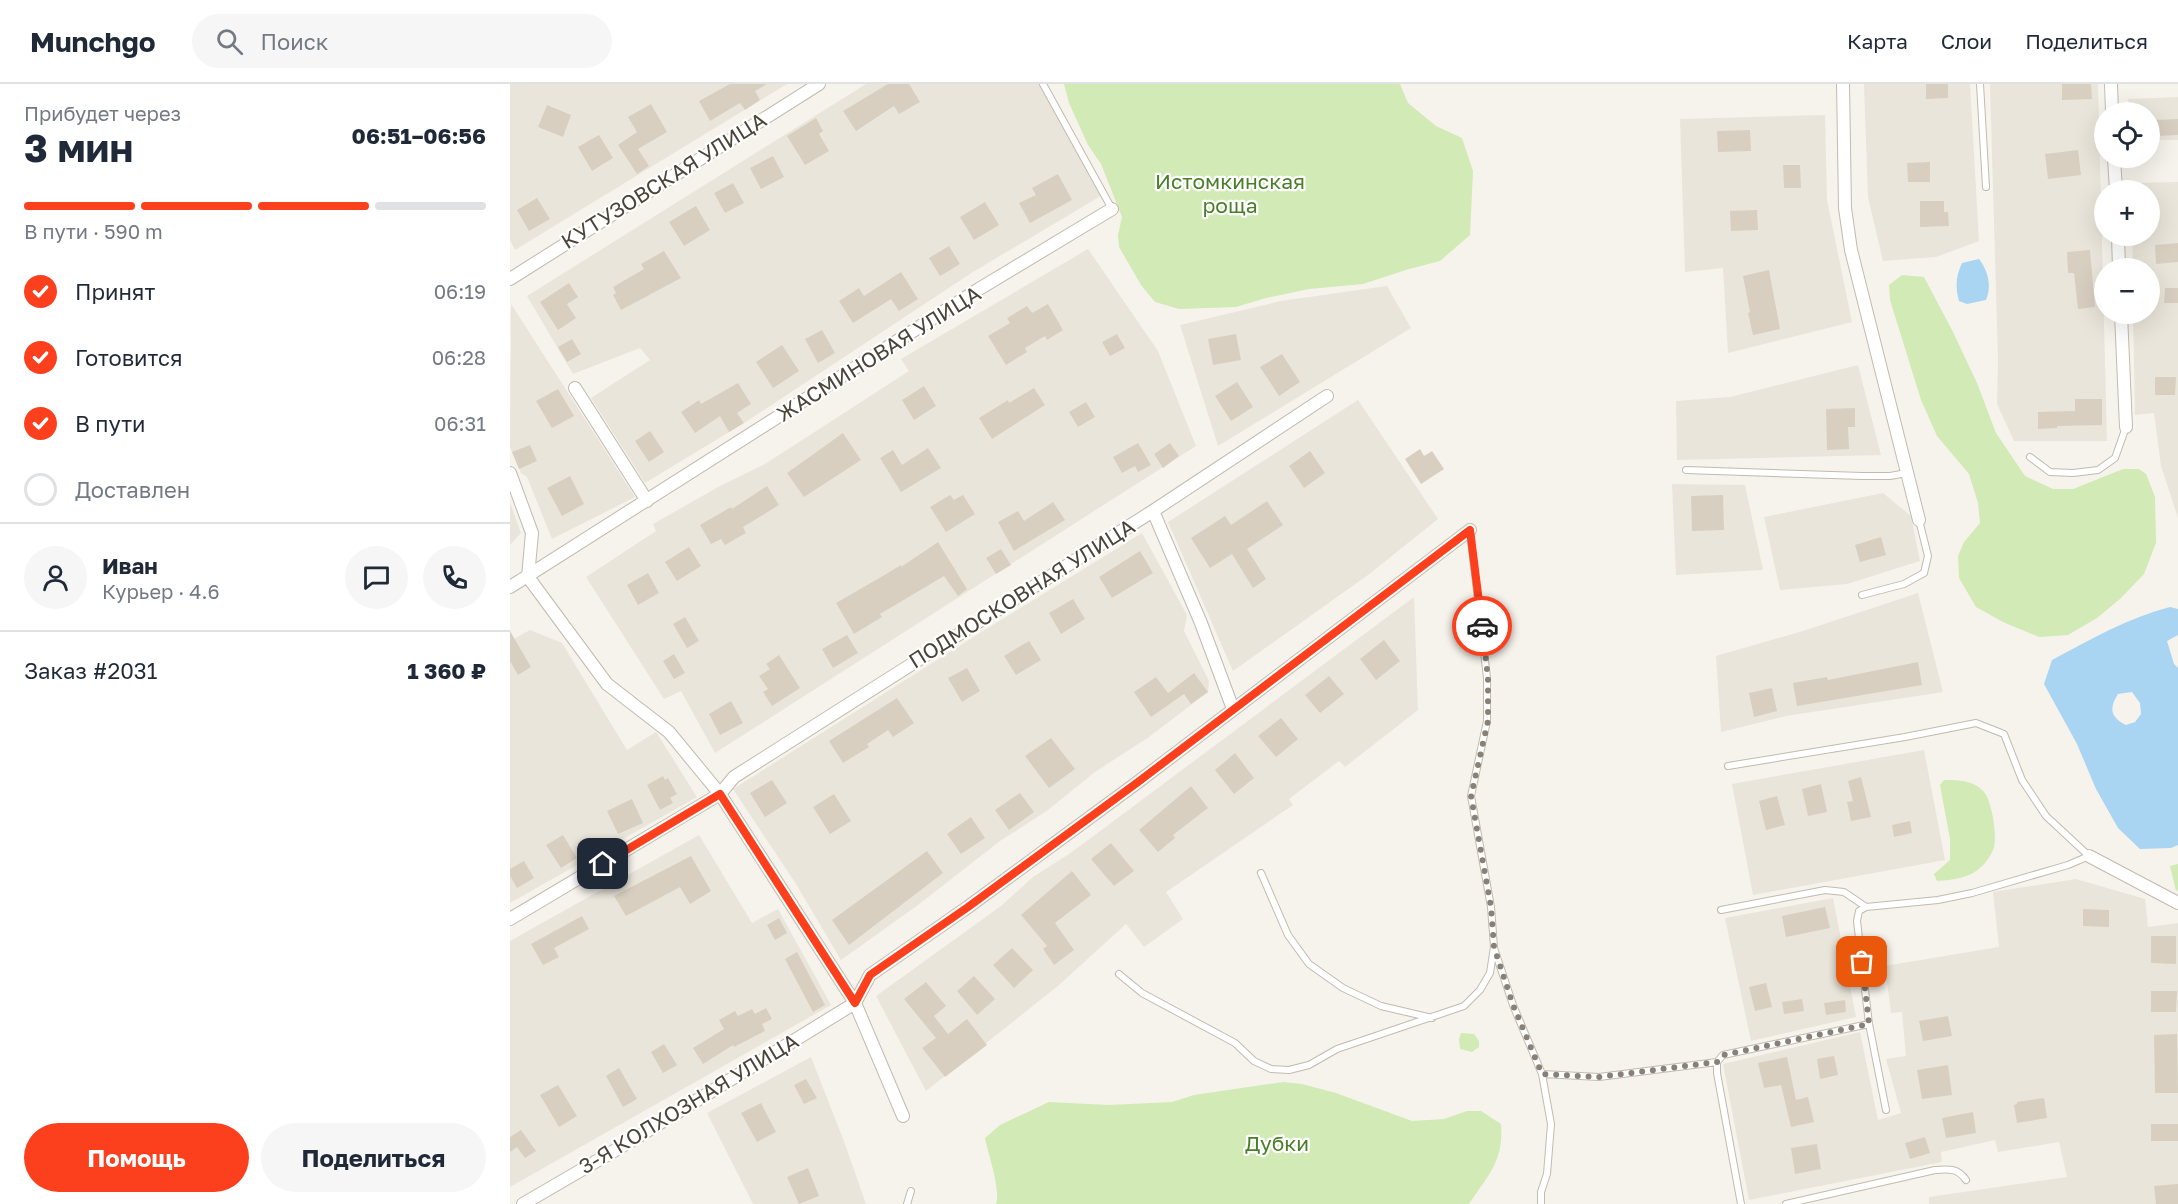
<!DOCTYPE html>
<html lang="ru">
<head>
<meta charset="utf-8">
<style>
  body { margin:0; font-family:"Golos Text",sans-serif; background:#f6f6f7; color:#1f2937; height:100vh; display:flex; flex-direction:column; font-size:22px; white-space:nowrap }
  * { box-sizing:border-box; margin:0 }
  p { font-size:20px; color:#747a83 }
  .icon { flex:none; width:33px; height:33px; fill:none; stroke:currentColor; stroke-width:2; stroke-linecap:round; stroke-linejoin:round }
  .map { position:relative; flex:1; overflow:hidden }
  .details { display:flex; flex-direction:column; background:#fff; width:510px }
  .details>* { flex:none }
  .tools { position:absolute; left:1584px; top:18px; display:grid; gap:12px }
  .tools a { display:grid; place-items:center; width:66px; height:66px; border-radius:50%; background:#fff; box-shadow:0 6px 24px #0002; font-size:30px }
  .pin { position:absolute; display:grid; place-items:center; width:51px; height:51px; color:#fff; margin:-26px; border-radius:12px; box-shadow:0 3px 9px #0006 }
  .courier { position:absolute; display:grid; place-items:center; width:60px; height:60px; margin:-30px; border:4px solid #fc3f1d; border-radius:50%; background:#fff; color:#222; box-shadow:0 2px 8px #0007 }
  .headline em { font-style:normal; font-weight:700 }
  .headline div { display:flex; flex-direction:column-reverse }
  .headline { display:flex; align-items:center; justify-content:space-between; height:102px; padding:0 24px }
  h1 { font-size:39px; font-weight:700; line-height:45px }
  .bar { display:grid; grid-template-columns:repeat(4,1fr); gap:9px 6px; align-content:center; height:72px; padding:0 24px }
  .bar i { height:8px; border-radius:4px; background:#e0e1e3 }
  .bar .selected { background:#fc3f1d }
  .bar p { grid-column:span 4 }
  .line { display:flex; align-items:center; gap:15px; padding:0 24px; border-top:2px solid #e0e1e3 }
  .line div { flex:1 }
  .round { display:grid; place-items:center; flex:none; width:63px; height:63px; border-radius:32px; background:#f6f6f7 }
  ol { padding:0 24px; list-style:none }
  li { display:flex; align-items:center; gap:18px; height:66px }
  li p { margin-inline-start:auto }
  li .icon { padding:6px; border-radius:50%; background:#fc3f1d; color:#fff; stroke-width:4 }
  li:last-child { color:#747a83 }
  li i { width:33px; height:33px; border:3px solid #e0e1e3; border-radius:50% }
  .cta { display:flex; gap:12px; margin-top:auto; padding:12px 24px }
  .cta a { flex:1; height:69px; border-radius:36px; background:#fc3f1d; color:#fff; font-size:24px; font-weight:700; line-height:69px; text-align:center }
  .cta a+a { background:#f6f6f7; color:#1f2937 }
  header { display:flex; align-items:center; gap:36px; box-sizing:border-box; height:84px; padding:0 30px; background:#fff; border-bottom:2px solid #e0e1e3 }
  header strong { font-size:28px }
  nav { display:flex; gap:33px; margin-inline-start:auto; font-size:21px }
  .search { width:420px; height:54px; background:#f6f6f7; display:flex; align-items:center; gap:15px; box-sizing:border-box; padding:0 21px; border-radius:33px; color:#747a83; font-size:22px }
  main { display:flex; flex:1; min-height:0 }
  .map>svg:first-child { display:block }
</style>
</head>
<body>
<header>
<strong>Munchgo</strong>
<div class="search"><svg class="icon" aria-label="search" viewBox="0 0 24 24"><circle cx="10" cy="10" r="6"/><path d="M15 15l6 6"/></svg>Поиск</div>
<nav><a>Карта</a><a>Слои</a><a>Поделиться</a></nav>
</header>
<main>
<section class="details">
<div class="headline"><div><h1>3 мин</h1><p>Прибудет через</p></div><em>06:51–06:56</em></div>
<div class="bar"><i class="selected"></i><i class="selected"></i><i class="selected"></i><i></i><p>В пути · 590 m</p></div>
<ol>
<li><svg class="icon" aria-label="check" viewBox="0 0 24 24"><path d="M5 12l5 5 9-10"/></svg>Принят<p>06:19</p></li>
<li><svg class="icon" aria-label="check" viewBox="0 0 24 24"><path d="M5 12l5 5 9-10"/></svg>Готовится<p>06:28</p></li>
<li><svg class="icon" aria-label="check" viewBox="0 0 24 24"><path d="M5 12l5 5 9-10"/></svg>В пути<p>06:31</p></li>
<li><i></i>Доставлен</li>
</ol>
<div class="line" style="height:108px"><a class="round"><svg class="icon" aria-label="person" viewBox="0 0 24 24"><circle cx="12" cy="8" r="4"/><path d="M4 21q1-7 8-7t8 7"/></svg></a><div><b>Иван</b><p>Курьер · 4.6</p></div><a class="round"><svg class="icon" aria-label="chat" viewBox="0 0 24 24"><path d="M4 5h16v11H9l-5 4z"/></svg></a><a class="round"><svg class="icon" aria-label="phone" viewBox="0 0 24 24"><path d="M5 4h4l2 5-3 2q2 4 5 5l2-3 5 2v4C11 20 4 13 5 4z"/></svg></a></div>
<div class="line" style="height:78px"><div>Заказ #2031</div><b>1 360 ₽</b></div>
<div class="cta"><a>Помощь</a><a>Поделиться</a></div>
</section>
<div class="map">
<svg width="1668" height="1120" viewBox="0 0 1668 1120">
  <rect width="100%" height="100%" fill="#f6f3ec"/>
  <path fill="#eae5da" d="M0 0H277L5 166 0 156Z
    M356 0H533L594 110 463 188 234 339 135 399 81 314 140 276 130 264 63 290 17 212Z
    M1354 0H1460L1469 157 1426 173 1373 177 1358 113Z
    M1480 0H1588L1597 357H1504L1487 320 1488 277Z
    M1668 13V56H1640V28H1619L1618 15Z
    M1315 31 1317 116 1342 238 1218 269 1213 184 1175 188 1170 35Z
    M1668 98V434L1651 382 1644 329 1625 331 1623 230H1640V184H1623L1622 152H1640V106H1621V99Z
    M578 165 648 267 686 362 205 669 171 607 154 615 76 493 146 447 143 440 210 402 255 380 399 287 391 275Z
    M877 202 901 244 708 362 670 241 771 217Z
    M1 220 125 413 42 455 17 393 11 389 0 363Z
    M1348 281 1371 371 1167 376 1166 317 1220 313Z
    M848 316 928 435 858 491 723 587 658 438Z
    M1162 400 1235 401 1253 486 1166 491Z
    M1373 409 1401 432 1410 477 1337 500 1270 506 1254 433Z
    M0 418 11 449 0 461Z
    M632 449 677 531 674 547 699 597 698 608 639 653 585 688 538 726 490 757 408 821 331 876 286 800 223 705 457 557Z
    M1408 509 1433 608 1276 632 1211 648 1206 572 1293 547Z
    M904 513 908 626 835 683 829 677 779 715 783 721 656 808 673 835 634 863 616 840 549 901 416 1007 366 912 491 822 523 793 562 768Z
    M20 546 52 559 117 666 146 648 187 713 0 819V557Z
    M1414 666 1435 776 1243 811 1222 700Z
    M189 751 242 839 268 825 321 921 0 1103V857Z
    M1566 795 1635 815 1638 843 1668 839V1120H1419V1113L1557 1093 1549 1058 1488 1068 1485 1056 1431 1068 1432 1078 1239 1116 1213 980 1350 948 1368 1036 1391 1029 1376 975 1396 972 1392 928 1381 929 1375 882 1489 863 1483 808Z
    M1323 814 1346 933 1241 957 1215 834Z
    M301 973 335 1060 356 1120H243L197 1029Z"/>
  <path fill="#d2eab5" d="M554 0H890L898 19 926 42 952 54 963 87 960 151 930 177 899 185 853 200 799 205 756 214 726 223 669 225 645 218 631 201 609 163 608 151 612 133 591 80 578 61 559 19Z
    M1392 191 1414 193 1443 248 1467 299 1486 349 1515 392 1543 405H1563L1613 385H1629L1636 390 1645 413 1646 459 1634 490 1610 515 1587 534 1558 551 1529 553 1493 538 1466 523 1449 494 1448 472 1454 458 1470 439 1468 419 1459 390 1427 352 1411 316 1380 216 1379 201Z
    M1434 696C1448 696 1464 696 1474 708 1482 718 1487 750 1484 763 1483 768 1476 779 1471 783 1460 794 1443 796 1427 797L1424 790 1440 776V755L1430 701Z
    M1668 780V806L1666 807 1660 782Z
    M951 949 964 950 969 957V963L962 968 950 965 949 955Z
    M773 998 792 1000 826 1009 902 1037 934 1035 957 1027H971L991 1040C994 1077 978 1091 959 1120H486C491 1105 478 1070 475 1054L490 1041 539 1018 598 1021 662 1018 684 1011Z"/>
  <path fill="#a9d4f2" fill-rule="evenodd" d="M1469 175C1478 187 1482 201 1476 216L1457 220 1449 217C1445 202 1446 192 1452 179Z
    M1660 523 1668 525V551L1657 557 1664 580 1668 584V761L1661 764 1630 765 1608 744 1586 705 1567 660 1534 600 1542 576C1581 555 1618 534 1660 523ZM1622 608 1630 619 1631 630 1625 638 1616 641C1600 633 1599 624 1608 610Z"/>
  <path fill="#d8cfc1" d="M220 0H257L245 7 250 16 235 26 230 19 200 37 189 17Z
    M378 0H399L410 18 389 30 384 22 346 47 333 27Z
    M1416 0H1438V14L1416 15Z
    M1552 0H1581L1582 15 1552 16Z
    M141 20 157 48 128 65 139 82 127 90 108 61 127 48 118 33Z
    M37 21 61 31 53 53 28 43Z
    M306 34 313 47 309 50 319 67 295 81 277 52Z
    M1668 35V51L1646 52 1645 36Z
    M1240 46 1241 67 1208 68 1207 47Z
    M89 51 103 74 82 87 68 63Z
    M1568 66 1571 91 1538 95 1535 70Z
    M263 72 274 93 251 105 240 84Z
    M1420 78V98H1398L1397 79Z
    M1273 81H1290L1291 104H1274Z
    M548 90 562 116 520 139 509 119 526 111 522 104Z
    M223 99 234 119 215 129 204 109Z
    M27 114 40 135 19 147 7 126Z
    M1410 117H1434V128H1438L1439 142 1410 143Z
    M475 118 489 141 464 156 450 133Z
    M186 122 200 146 174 162 159 138Z
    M1247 126 1248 146 1221 147 1220 127Z
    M1668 159V178L1646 180 1645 161Z
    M439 162 450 180 430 192 419 174Z
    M1580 166 1585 223 1568 225 1564 189H1558L1557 168Z
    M154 167 171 194 111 226 103 211 106 209 103 203 134 185 131 180Z
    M1259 186 1270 245 1243 251 1238 229 1240 228 1233 192Z
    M391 188 408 215 389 227 381 215 343 239 329 217 349 204 354 212Z
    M59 199 68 213 57 220 66 234 48 246 30 218Z
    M1655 204H1668V219H1654Z
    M538 220 553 246 537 256 535 252 515 264 517 268 496 281 478 252 500 239 497 234 517 222 522 229Z
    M312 246 325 269 308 279 295 255Z
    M607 250 615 264 600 272 592 258Z
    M726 250 731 276 703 281 698 255Z
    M62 255 71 270 57 278 48 263Z
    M272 261 289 287 263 304 246 278Z
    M772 270 790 298 769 312 750 283Z
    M1645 293H1666L1665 311H1645Z
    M727 298 743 323 721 337 705 312Z
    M228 299 241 320 227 329 234 339 219 348 210 332 185 349 171 328 189 316 191 320Z
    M414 302 426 322 404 336 392 316Z
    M524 304 535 321 482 355 469 334 498 316 499 319Z
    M48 305 64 332 42 344 26 317Z
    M1565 315H1592V341L1547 342V344L1528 345V328L1565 327Z
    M576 318 585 333 568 343 559 328Z
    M1345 324V343H1338L1339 365 1317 366 1316 325Z
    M140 347 154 368 139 378 125 357Z
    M333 349 351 376 294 413 277 389Z
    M628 359 641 381 628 388 625 382 612 389 603 373Z
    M660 359 669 372 653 384 644 370Z
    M20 361 27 377 9 385 2 368Z
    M418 364 431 384 391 408 370 374 383 366 392 381Z
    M910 365 914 372 922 367 934 385 911 400 895 375Z
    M800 367 815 389 794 404 779 382Z
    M60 392 74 420 52 432 37 404Z
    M257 402 269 421 233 443 236 449 215 461 211 455 201 460 190 441 221 423 222 425Z
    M440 411 444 416 453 411 465 430 436 448 420 423Z
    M1213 411 1214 446 1182 447 1181 412Z
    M757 417 773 441 737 465 756 495 743 504 722 470 700 484 681 454 715 432 721 441Z
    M543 418 555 436 504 467 488 438 508 427 514 437Z
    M1371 453 1376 471 1350 478 1345 461Z
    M428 458 457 505 448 512 434 492 370 530 372 533 344 550 326 519 371 493 391 481V483Z
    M179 463 191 482 167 497 155 478Z
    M491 465 501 481 486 490 476 474Z
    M630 467 643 489 602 514 589 493Z
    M138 489 149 509 128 521 117 501Z
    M563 515 575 535 551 550 539 529Z
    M175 533 189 557 177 564 163 540Z
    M0 547 21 583 8 591 0 577Z
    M337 551 348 569 323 584 312 565Z
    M874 556 890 577 866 596 850 575Z
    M519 557 531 576 506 591 494 572Z
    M164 570 175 589 164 595 153 577Z
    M269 571 290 604 262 622 253 608 258 605 249 592 260 585 256 580Z
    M1408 578 1412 601 1287 622 1283 599 1317 593 1318 596Z
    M457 584 470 607 452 618 438 594Z
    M684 589 698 608 681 620 674 610 641 633 624 608 646 593 658 609Z
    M819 592 834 610 810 629 795 611Z
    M1262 604 1267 627 1244 633 1239 609Z
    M387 614 404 639 383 653 378 646 357 660 359 663 333 679 319 657Z
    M221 617 233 639 210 651 199 630Z
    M771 634 788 655 766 673 748 652Z
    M541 654 565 685 539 704 515 672Z
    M725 669 744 694 724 710 705 686Z
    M153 692 155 696 158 694 167 710 160 714 163 719 150 726 137 701Z
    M1351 693 1361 733 1341 737 1337 718 1343 717 1338 697Z
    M262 696 277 719 255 733 240 709Z
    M1311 700 1317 728 1298 732 1292 705Z
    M681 702 698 724 663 751 665 754 648 768 629 746Z
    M510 709 524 728 499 746 485 726Z
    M324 710 341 737 320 750 303 723Z
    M1267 712 1275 741 1256 746 1249 717Z
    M122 715 133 739 108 750 97 727Z
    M461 733 475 754 451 770 437 750Z
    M1400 737 1402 749 1384 753 1382 741Z
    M53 751 67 774 51 784 36 761Z
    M601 759 624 787 604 802 581 775Z
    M417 767 433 789 339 861 322 836Z
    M181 772 201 807 180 820 170 803 116 832 104 812Z
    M14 777 24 794 7 804 0 792V785Z
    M562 787 581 811 545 839 564 866 544 881 533 865 537 862 511 831Z
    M1315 823 1320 844 1276 853 1272 832Z
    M1573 825 1599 826V843L1573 842Z
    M72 832 79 845 44 864 49 873 33 881 21 860Z
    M269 834 277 849 265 856 257 841Z
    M1641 852H1666V880L1641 879Z
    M502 864 523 886 504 904 483 881Z
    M287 868 315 921 303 928 275 875Z
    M464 892 485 915 467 931 447 907Z
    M416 898 436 922 424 932 438 950 457 935 477 961 435 993 412 964 426 954 394 915Z
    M1256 899 1262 923 1245 927 1239 903Z
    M1641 907H1667L1666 928H1641Z
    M1292 915 1294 927 1274 930 1272 918Z
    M1335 916 1336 928 1316 931 1314 919Z
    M256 924 262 935 252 940 255 947 224 963 223 961 193 980 183 964 214 945 209 936 225 927 228 932 242 925 245 930Z
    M1438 932 1442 952 1413 957 1409 937Z
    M1667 950 1668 1009H1645L1644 951Z
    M154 960 167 981 153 989 141 968Z
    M1324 972 1328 991 1310 995 1307 975Z
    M1277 973 1286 1016 1298 1013 1304 1038 1281 1043 1271 1001 1254 1004 1248 979Z
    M1438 981 1442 1011 1412 1015 1407 986Z
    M109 984 127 1015 113 1023 96 992Z
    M296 995 307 1014 294 1020 284 1001Z
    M48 1001 67 1032 49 1043 30 1011Z
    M1534 1014 1537 1034 1507 1039 1504 1021 1507 1020V1018Z
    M251 1019 266 1048 247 1058 231 1029Z
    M1463 1028 1466 1049 1436 1054 1432 1034Z
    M1641 1040H1668V1057H1641Z
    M11 1046 26 1067 15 1074 7 1063 0 1068V1053Z
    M1415 1053 1420 1069 1400 1075 1395 1059Z
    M1307 1060 1311 1085 1285 1090 1281 1064Z
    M298 1084 309 1112 289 1120 277 1093Z
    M1668 1100V1120H1646L1644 1102Z"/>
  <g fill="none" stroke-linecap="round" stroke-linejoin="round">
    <g stroke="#c2bbae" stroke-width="8">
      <path id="service" d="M533 0 602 125
        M1470 0 1476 103
        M1520 373 1540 388 1563 389 1588 386 1605 374 1616 343
        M1176 386 1352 392H1380L1397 389
        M1352 511 1394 500 1414 489 1418 472 1409 436
        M1218 682 1395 653 1466 639 1494 650 1512 696 1536 732 1579 772 1558 781 1462 809 1428 816 1356 823 1349 827 1347 837 1359 940 1376 1026
        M751 789 778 851 799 880 833 904 871 922 922 934
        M1211 826 1315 806 1334 808 1356 823
        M984 864 1003 921 1032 990 1041 1040 1037 1090 1031 1108V1120
        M609 890 632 909 725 959 744 977 761 985 779 986 799 981 827 965 954 922 970 906 980 889 984 863 981 823 961 712 977 637V594L960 447
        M1032 990 1089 993 1207 978
        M397 1120 401 1107
        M1231 1120 1207 989V978L1213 971 1359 940
        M1276 1120 1425 1086C1439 1085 1448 1084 1456 1096"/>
    </g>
    <g stroke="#c2bbae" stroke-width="14">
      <path id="minor" d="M1333 0 1335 124 1341 166 1409 436
        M1601 0 1602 28
        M1604 74 1606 106
        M1608 152 1609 184
        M0 195 309 0
        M1611 230 1616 343
        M65 304 137 417
        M0 389 22 449 18 493 97 600 159 648 210 710 345 919 393 1032
        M643 427 691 539 723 625
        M0 503 469 205 602 125
        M1579 772 1668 819
        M0 835 210 710 224 693 643 427 817 312
        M13 1120 121 1057 345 919 360 891 458 823 628 698 960 446"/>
    </g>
    <use href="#service" stroke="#fff" stroke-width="6"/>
    <use href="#minor" stroke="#fff" stroke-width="12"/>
  </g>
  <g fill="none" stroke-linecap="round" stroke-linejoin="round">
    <path stroke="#878178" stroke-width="6" stroke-dasharray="0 10.8" d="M972 542 978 594V637L961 712 981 823 984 863 1003 921 1032 990 1089 993 1207 978 1213 971 1359 940 1352 878"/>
    <path stroke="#fc3f1d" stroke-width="8" d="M93 780 210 710 345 919 360 891 458 823 628 698 960 446 972 542"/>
  </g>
  <g text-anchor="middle" stroke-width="4.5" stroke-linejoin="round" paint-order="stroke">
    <g font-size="21" fill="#4b4439" stroke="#fff">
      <text transform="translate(154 97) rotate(-32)" y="7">КУТУЗОВСКАЯ УЛИЦА</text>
      <text transform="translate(369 270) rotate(-32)" y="7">ЖАСМИНОВАЯ УЛИЦА</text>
      <text transform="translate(512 510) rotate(-32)" y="7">ПОДМОСКОВНАЯ УЛИЦА</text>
      <text transform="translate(179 1020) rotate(-31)" y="7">3-Я КОЛХОЗНАЯ УЛИЦА</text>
    </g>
    <g font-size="21" fill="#4a7f2a" stroke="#fff">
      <text x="720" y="105">Истомкинская<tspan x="720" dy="24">роща</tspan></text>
      <text x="767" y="1067">Дубки</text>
    </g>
  </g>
</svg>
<div class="tools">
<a><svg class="icon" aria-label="locate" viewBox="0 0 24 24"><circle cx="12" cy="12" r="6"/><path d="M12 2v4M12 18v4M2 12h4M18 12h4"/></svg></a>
<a>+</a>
<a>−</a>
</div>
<div class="pin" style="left:1352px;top:878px;background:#ea580c"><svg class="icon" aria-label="bag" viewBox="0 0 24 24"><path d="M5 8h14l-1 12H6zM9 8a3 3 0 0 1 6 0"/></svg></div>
<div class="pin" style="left:93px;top:780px;background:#1f2937"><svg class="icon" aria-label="home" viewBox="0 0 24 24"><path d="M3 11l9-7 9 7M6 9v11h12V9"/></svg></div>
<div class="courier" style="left:972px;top:542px"><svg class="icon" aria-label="car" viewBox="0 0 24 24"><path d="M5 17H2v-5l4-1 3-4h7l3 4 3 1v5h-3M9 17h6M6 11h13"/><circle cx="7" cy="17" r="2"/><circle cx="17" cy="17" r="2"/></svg></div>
</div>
</main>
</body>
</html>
